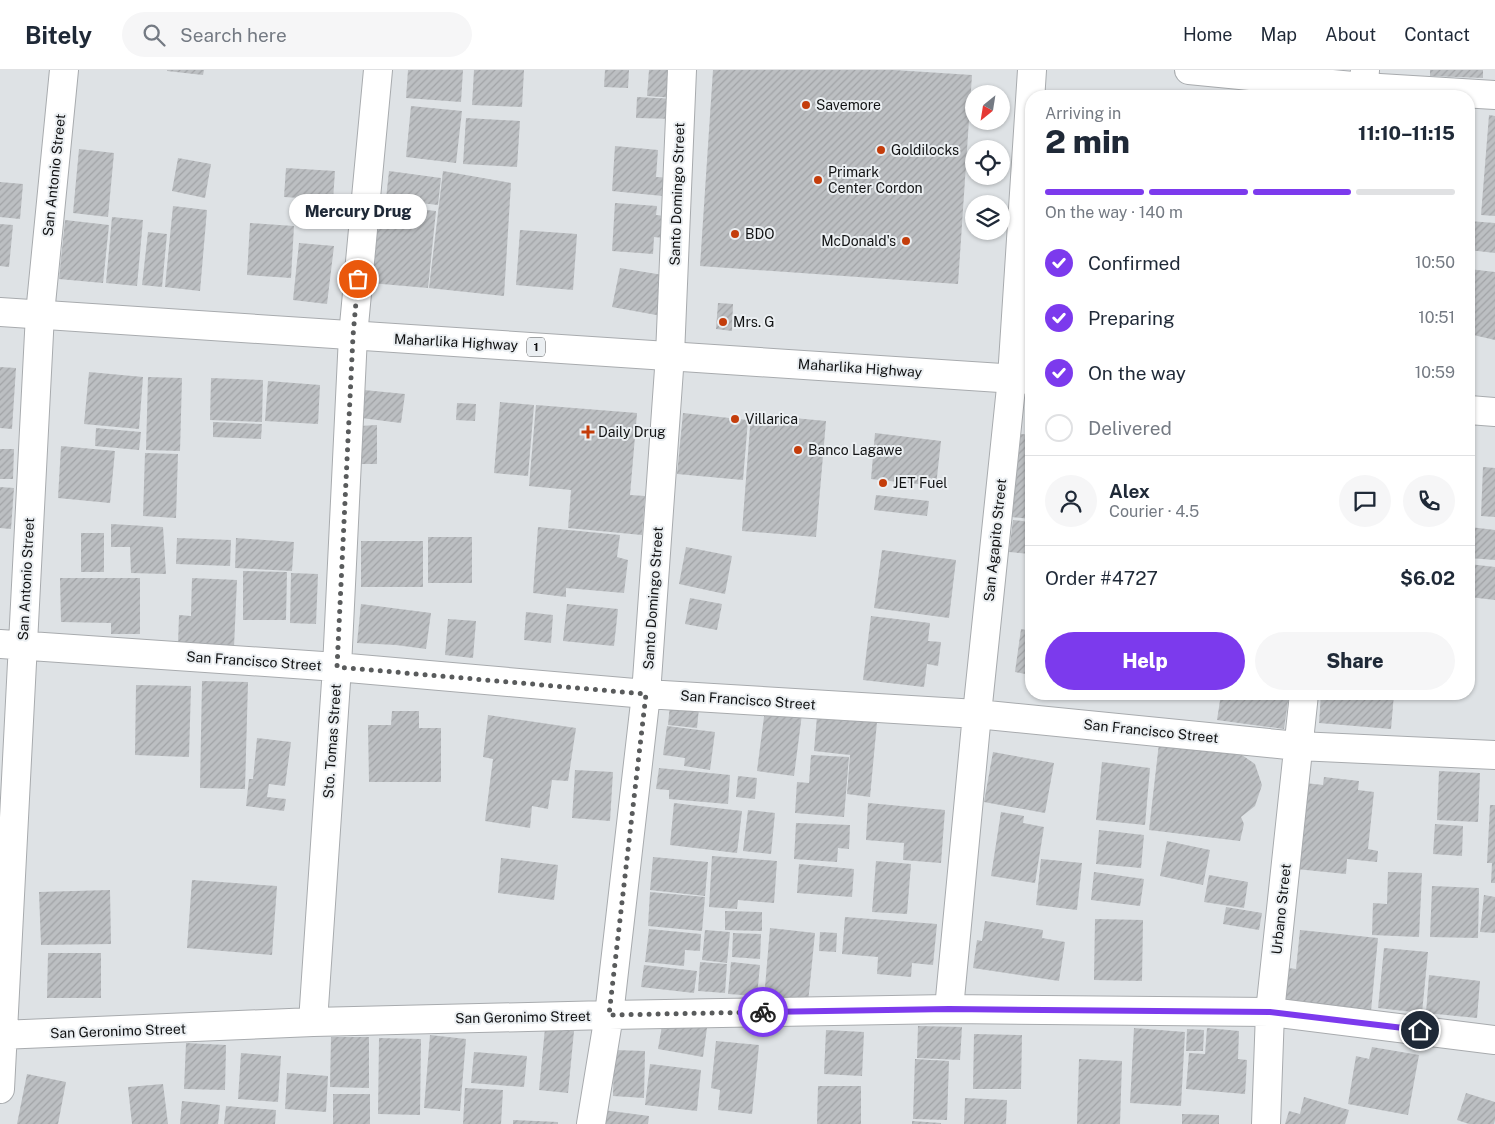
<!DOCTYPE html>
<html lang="en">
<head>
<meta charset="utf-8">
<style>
  body { margin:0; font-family:"Public Sans",sans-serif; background:#f6f6f7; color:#1f2937; height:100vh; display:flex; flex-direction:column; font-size:19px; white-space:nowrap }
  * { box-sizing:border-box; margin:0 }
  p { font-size:16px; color:#747a83 }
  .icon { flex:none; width:28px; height:28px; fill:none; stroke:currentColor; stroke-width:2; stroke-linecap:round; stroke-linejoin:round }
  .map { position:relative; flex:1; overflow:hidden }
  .side { position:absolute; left:1025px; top:20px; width:450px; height:610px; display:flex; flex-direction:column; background:#fff; border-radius:20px; box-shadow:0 1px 4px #0004 }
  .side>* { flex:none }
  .needle { width:32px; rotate:210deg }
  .tools { position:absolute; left:965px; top:15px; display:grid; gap:10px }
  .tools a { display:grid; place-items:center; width:45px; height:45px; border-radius:50%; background:#fff; box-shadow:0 1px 4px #0004; font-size:25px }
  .pin { position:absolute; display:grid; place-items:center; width:42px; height:42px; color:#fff; margin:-21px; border:2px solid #fff; border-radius:50%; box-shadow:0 1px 5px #0007 }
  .courier { position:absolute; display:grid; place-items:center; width:50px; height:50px; margin:-25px; border:4px solid #7c3aed; border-radius:50%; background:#fff; color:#222; box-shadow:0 1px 6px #0007 }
  .bubble { position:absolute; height:35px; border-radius:18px; background:#fff; box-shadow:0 1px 4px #0004; font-size:16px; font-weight:800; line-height:35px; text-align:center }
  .headline em { font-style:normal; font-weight:800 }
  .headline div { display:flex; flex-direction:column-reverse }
  .headline { display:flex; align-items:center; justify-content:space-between; height:85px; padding:0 20px }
  h1 { font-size:32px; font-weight:800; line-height:38px }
  .bar { display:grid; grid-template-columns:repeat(4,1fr); gap:8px 5px; align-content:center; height:60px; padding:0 20px }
  .bar i { height:6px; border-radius:4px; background:#e0e1e3 }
  .bar .selected { background:#7c3aed }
  .bar p { grid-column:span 4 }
  .line { display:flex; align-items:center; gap:12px; padding:0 20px; border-top:1px solid #e0e1e3 }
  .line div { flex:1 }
  .round { display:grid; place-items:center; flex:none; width:52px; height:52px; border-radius:26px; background:#f6f6f7 }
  ol { padding:0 20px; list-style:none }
  li { display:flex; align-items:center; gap:15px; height:55px }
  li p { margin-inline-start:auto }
  li .icon { padding:5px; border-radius:50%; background:#7c3aed; color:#fff; stroke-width:4 }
  li:last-child { color:#747a83 }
  li i { width:28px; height:28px; border:2px solid #e0e1e3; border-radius:50% }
  .action { display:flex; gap:10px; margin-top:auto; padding:10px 20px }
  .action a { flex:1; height:58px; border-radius:30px; background:#7c3aed; color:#fff; font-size:20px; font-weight:800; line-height:58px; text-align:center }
  .action a+a { background:#f6f6f7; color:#1f2937 }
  header { display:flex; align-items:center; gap:30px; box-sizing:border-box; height:70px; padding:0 25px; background:#fff; border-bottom:1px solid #e0e1e3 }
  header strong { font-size:24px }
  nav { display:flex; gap:28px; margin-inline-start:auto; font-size:18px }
  .search { width:350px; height:45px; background:#f6f6f7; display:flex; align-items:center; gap:12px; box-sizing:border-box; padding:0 18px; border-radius:28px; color:#747a83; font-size:19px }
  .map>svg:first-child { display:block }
</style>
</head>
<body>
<header>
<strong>Bitely</strong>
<div class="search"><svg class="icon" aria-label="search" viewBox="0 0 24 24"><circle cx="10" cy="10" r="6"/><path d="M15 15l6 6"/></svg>Search here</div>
<nav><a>Home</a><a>Map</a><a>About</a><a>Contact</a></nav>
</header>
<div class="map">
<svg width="1495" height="1054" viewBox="0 0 1495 1054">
  <defs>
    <pattern id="building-hatch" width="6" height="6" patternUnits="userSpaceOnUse" patternTransform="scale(1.25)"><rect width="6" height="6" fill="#bcbfc2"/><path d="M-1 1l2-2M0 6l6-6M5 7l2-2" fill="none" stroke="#a1a3a6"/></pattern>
  </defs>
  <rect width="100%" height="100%" fill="#dee2e5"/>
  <path fill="url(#building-hatch)" d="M167 0H204L203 5 167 1Z
    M408 0H463L461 32 406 28Z
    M474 0H524L522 37 472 35Z
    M605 0H629L628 18 604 17Z
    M649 0H677L675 28 647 26Z
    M713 0H894L972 5 958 214 700 196Z
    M1430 0H1483V8L1430 6Z
    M637 27 677 29 676 49 636 48Z
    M411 36 462 41 456 93 406 87Z
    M1489 45 1495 46V146L1481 145Z
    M466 48 520 51 517 97 463 94Z
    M615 76 658 80 656 107 675 108 673 127 612 121Z
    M79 79 114 83 108 147 73 143Z
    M178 88 211 94 205 128 172 121Z
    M286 98 335 101 333 130 284 127Z
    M389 101 441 108 438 135 386 129Z
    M443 101 511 113 504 226 429 218Z
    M0 112 23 114 20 149 0 147Z
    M615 133 657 136 656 145 665 146 664 168 654 167 653 184 612 181Z
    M369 134 436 141 428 218 359 212Z
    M173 136 207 140 200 221 165 217Z
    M112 147 143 150 137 216 106 213Z
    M65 150 109 155 103 213 59 209Z
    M1469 151 1495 153V183L1469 180Z
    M250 153 294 156 291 208 247 205Z
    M0 154 13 155 9 197 0 196Z
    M520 160 577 164 573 220 516 215Z
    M148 162 167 164 162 217 142 215Z
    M299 173 334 176 327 234 293 230Z
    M1031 196V278L1023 277Z
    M620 198 669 206 662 246 612 237Z
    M1469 199 1495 202V270L1469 264Z
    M718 233 733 234 732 261 716 259Z
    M0 297 16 298 12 359 0 358Z
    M89 302 143 307 139 359 84 354Z
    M148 307 182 308 180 381 146 380Z
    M211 308 263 310 262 352 210 350Z
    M268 311 320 315 318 354 265 351Z
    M364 320 405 324 401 353 361 348Z
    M500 332 534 335 528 406 494 403Z
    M457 333 476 334 475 351 456 350Z
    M536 335 637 343 630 425 645 426 642 465 568 458 571 420 529 416Z
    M683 343 748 350 743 410 677 404Z
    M751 344 826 351 816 467 742 461Z
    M213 352 262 354 261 369 213 367Z
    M377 355V394H360V356Z
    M96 358 141 362 139 380 95 376Z
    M875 363 941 371 936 416 871 409Z
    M1021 364 1031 365V449L1012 447Z
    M61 376 115 381 110 433 58 428Z
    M0 379H14L13 409H0Z
    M145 383 178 384 176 448 143 446Z
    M1483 397 1495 398V447L1481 446Z
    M0 417 14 418 11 459 0 458Z
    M876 425 929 431 927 446 874 440Z
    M1013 450 1031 452V484L1009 482Z
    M111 454 163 457 166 504 131 503 130 477H111Z
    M538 457 620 465 617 487 628 490 624 523 566 518V527L533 523Z
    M1470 457 1495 460V490L1469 488Z
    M81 463H104V502H81Z
    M428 467H472V513H428Z
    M177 468 231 470 230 496 176 494Z
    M236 468 294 472 292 501 235 498Z
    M361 471H423V517H361Z
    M686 477 732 486 725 524 679 514Z
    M882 480 956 490 949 548 874 538Z
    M1469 494 1495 497V530L1469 527Z
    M243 501 287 502 286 550H243Z
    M291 503 318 504 316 554 290 553Z
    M60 508H140V564H111V553L61 552Z
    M192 508 237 510 234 577 178 574 179 545 191 546Z
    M690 528 722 534 717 560 685 554Z
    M361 534 431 543 426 579 396 575 357 573Z
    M567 534 618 539 614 576 563 571Z
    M526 542 553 545 551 573 524 570Z
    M871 546 930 553 928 571 941 572 938 596 927 594 924 617 863 610Z
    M448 549 476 551 473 588 445 585Z
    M1021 559 1031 561V605L1015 602Z
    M202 611 248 612 245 719 200 718Z
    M136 615 191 616 189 687 135 685Z
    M1171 624H1197L1196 630Z
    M1221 624H1289L1284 659 1217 650Z
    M1321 624H1394L1391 659 1319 653Z
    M670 634 699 638 697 658 668 655Z
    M765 639 802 644 794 706 757 701Z
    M392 641H419V658H441V712H369L368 655H391Z
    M488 645 576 658 568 711 552 710 548 739 532 736 530 758 485 751 493 689 483 687Z
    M817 646 877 652 870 727 847 724 850 685 814 681Z
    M667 656 715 662 710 700 684 696 685 688 663 685Z
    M257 668 291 672 285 716 269 714 267 727 286 729 284 741 246 736 249 709H253Z
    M1159 673 1236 681 1255 694 1262 715 1255 736 1241 747 1244 754 1240 771 1149 760Z
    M993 682 1054 693 1045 743 984 732Z
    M811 685 849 687 844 747 795 743 797 712 809 713Z
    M1102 692 1150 698 1145 755 1096 750Z
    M659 698 730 705 728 734 669 729V720L656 719Z
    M575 700 613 702 610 751 572 748Z
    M1439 701 1480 703 1478 752 1437 750Z
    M738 706 757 708 755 729 736 727Z
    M1324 707 1359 711 1358 720 1374 722 1368 779 1378 781 1377 792 1347 789 1346 804 1296 799 1305 713 1323 715Z
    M674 733 742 741 737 783 670 775Z
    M868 733 945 740 941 793 903 790 904 773 866 770Z
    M1490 735H1495V813H1491L1492 793H1487Z
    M748 740 775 743 771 784 743 781Z
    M1001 742 1024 746 1023 753 1044 757 1035 813 991 806Z
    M796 753 850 755 849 779 838 778 837 792 794 789Z
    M1435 754 1463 756 1462 786 1433 784Z
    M1099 760 1144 765 1141 798 1096 794Z
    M1167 771 1210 780 1203 815 1160 806Z
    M712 786 777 791 774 833 738 830 737 839 709 837Z
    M653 787 708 792 705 826 650 820Z
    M501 788 558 795 554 830 498 823Z
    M1041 789 1082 793 1077 840 1036 835Z
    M876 791 911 794 907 844 872 842Z
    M799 794 854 799 852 827 797 823Z
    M1094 802 1144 809 1140 836 1091 830Z
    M1388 802 1422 803 1419 867 1372 865 1373 833 1387 834Z
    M1209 805 1248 812 1244 838 1204 832Z
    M192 810 277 816 272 885 187 878Z
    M1432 816 1479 818 1478 868 1430 867Z
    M110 820 111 874 41 875 39 822Z
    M650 822 705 827 702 861 648 856Z
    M1484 825 1495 827V863L1480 862Z
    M1226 837 1262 843 1259 860 1223 854Z
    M725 841 762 842V861L725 860Z
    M845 847 937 854 933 895 912 893 911 907 877 904 878 887 842 884Z
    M1095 849 1143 850 1142 911 1094 910Z
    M985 851 1043 860 1042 868 1065 872 1059 911 973 898 977 870 982 871Z
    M770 858 815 863 808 933 764 929Z
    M649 859 701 864 700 881 685 880 684 896 645 892Z
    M705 860 730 862 727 893 702 890Z
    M1300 860 1378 868 1371 941 1285 933 1288 898 1296 899Z
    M820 862 837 863 836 882 819 881Z
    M733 863 761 864 760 889 732 887Z
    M1384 878 1428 882 1422 943 1378 938Z
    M48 883H101V928H47Z
    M700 892 727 894 725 923 698 921Z
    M731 892 760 895 757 926 728 924Z
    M644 895 697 901 694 923 641 917Z
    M1429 905 1480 911 1477 948 1426 943Z
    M663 950 707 958 703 987 658 979Z
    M918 956 962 957 960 990 917 988Z
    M545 958 574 961 568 1023 539 1020Z
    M1134 958 1185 962 1181 1036 1130 1033Z
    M1207 958 1239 961 1238 989 1247 990 1245 1024 1186 1019 1189 983 1205 984Z
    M1187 959 1204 960 1203 981H1186Z
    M826 960 864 962 862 1006 824 1004Z
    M974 964 1022 965 1021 1019H973Z
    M430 965 466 969 460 1041 424 1038Z
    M331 967H369V1018L330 1017Z
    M379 968 421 969 420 1045 378 1044Z
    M716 971 759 975 752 1044 718 1040 720 1020 711 1018Z
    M186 973 226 975 225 1020 184 1019Z
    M1372 977 1419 985 1408 1045 1348 1034 1356 986 1369 989Z
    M614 980 645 981 644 1028 613 1026Z
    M474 982 527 986 524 1017 471 1013Z
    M241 983 281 986 278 1032 238 1029Z
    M915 989 949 991 947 1050 913 1049Z
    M1079 989 1122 991 1120 1054H1077Z
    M650 994 701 1000 697 1041 645 1035Z
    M287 1003 328 1006 326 1042 285 1039Z
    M27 1004 66 1012 58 1054H17Z
    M163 1014 168 1054H132L128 1017Z
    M818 1016H861V1054H817Z
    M465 1018 503 1020 501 1054H463Z
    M1466 1023 1495 1032V1050L1494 1054H1469L1457 1050Z
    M333 1024H370V1054H333Z
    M1304 1027 1349 1040 1345 1054H1285L1289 1041 1300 1044Z
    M965 1028 1007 1030 1006 1054H964Z
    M182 1031 220 1035 218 1054H180Z
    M226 1036 276 1040 275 1054H224Z
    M603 1040 649 1046 648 1054H602Z
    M1182 1044 1219 1045V1054H1182Z
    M513 1050 558 1052V1054H513Z
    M912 1051 941 1053V1054H912Z"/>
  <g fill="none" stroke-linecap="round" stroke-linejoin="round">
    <g stroke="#a8abae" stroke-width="30">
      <path id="minor" d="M1189 0 1363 17 1495 25
        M0 574 337 597 646 624 977 644 1298 676 1495 685
        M949 939 977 644 1012 308 1032 0
        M313 952 337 597 353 266 378 0
        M0 965 313 952 609 945 949 939 1270 942 1495 970
        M0 1019 40 244 64 0
        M591 1054 609 945 646 624 670 285 682 0
        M1266 1054 1270 942 1304 624"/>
    </g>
    <g stroke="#a8abae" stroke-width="30">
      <path id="primary" d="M1363 26 1365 0"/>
    </g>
    <g stroke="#a8abae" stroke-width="30">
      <path id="trunk" d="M0 242 1031 310
        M1469 340 1495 342"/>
    </g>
    <use href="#minor" stroke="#fff" stroke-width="28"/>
    <use href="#primary" stroke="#fff" stroke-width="28"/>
    <use href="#trunk" stroke="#fff" stroke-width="28"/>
  </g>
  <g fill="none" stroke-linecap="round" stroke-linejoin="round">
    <path stroke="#595b5c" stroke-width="5" stroke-dasharray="0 9" d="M358 209 353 266 337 597 646 624 609 945 763 942"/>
    <path stroke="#7c3aed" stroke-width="6" d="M763 942 949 939 1270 942 1420 960"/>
  </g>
  <g fill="#c43d0b" stroke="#ebeff2" stroke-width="2">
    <circle cx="806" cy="35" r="5"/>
    <circle cx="881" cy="80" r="5"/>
    <circle cx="818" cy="110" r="5"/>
    <circle cx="735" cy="164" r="5"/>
    <circle cx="906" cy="171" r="5"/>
    <circle cx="723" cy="252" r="5"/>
    <circle cx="735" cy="349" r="5"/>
    <path d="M585.5 354.5h5v5h5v5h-5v5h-5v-5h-5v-5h5z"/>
    <circle cx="798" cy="380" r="5"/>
    <circle cx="883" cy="413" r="5"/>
  </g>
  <g text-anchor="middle" stroke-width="4" stroke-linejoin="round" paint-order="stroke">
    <rect fill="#ebeff2" stroke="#525456" stroke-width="1" x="527" y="267.5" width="18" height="19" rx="4"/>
    <g font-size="12" font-weight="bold" fill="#111213">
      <text x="536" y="281">1</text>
    </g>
    <g font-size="14" fill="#111213" stroke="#ebeff2" text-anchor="start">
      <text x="816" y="40">Savemore</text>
      <text x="891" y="85">Goldilocks</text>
      <text x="828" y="107">Primark<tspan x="828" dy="16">Center Cordon</tspan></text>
      <text x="745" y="169">BDO</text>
      <text x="896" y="176" text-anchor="end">McDonald's</text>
      <text x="733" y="257">Mrs. G</text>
      <text x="745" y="354">Villarica</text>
      <text x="598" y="367">Daily Drug</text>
      <text x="808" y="385">Banco Lagawe</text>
      <text x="893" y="418">JET Fuel</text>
    </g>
    <g font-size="14" fill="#111213" stroke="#ebeff2">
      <text transform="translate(54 105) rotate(-84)" y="5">San Antonio Street</text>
      <text transform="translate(677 124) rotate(-88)" y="5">Santo Domingo Street</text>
      <text transform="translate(456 272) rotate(3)" y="5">Maharlika Highway</text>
      <text transform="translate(860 298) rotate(4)" y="5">Maharlika Highway</text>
      <text transform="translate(995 470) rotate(-84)" y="5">San Agapito Street</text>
      <text transform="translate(26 509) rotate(-87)" y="5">San Antonio Street</text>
      <text transform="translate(653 528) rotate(-86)" y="5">Santo Domingo Street</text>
      <text transform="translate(254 591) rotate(4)" y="5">San Francisco Street</text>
      <text transform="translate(748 630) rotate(4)" y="5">San Francisco Street</text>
      <text transform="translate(1151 661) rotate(6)" y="5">San Francisco Street</text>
      <text transform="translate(332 671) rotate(-86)" y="5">Sto. Tomas Street</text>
      <text transform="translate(1281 839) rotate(-84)" y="5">Urbano Street</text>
      <text transform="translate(523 947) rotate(-1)" y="5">San Geronimo Street</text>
      <text transform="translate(118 961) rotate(-2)" y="5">San Geronimo Street</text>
    </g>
  </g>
</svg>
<div class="tools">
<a><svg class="needle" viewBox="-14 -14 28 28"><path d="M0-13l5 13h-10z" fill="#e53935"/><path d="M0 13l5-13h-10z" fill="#747a83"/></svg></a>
<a><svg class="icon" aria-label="locate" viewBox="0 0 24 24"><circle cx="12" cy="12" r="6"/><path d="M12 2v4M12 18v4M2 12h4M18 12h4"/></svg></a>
<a><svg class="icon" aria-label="layers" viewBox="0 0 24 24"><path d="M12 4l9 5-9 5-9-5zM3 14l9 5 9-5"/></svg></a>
</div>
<div class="pin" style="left:358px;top:209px;background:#ea580c"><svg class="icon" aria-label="bag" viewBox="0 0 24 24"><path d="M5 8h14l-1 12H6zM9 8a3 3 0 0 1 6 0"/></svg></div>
<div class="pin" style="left:1420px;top:960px;background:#1f2937"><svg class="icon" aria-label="home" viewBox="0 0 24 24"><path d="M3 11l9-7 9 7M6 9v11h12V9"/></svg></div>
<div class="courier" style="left:763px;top:942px"><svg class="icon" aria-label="bike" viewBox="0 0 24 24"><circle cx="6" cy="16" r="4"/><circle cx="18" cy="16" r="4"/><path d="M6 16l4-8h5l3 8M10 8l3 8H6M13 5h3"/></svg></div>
<div class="bubble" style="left:289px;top:124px;width:138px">Mercury Drug</div>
<section class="side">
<div class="headline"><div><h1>2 min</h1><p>Arriving in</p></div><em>11:10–11:15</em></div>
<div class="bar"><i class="selected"></i><i class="selected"></i><i class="selected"></i><i></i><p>On the way · 140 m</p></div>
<ol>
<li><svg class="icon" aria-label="check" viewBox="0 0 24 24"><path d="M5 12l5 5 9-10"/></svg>Confirmed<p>10:50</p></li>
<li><svg class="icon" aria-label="check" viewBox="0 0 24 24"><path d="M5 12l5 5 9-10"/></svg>Preparing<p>10:51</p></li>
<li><svg class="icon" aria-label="check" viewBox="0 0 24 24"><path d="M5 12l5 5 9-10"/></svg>On the way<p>10:59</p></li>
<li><i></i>Delivered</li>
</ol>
<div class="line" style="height:90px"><a class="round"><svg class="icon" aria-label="person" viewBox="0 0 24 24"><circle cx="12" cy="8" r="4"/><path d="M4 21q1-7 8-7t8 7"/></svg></a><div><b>Alex</b><p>Courier · 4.5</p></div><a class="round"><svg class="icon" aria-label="chat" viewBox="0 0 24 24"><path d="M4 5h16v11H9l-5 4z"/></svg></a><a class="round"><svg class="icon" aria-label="phone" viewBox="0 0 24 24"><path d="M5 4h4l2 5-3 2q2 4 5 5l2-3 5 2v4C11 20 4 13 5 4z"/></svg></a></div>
<div class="line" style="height:65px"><div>Order #4727</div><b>$6.02</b></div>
<div class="action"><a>Help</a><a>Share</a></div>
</section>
</div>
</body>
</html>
